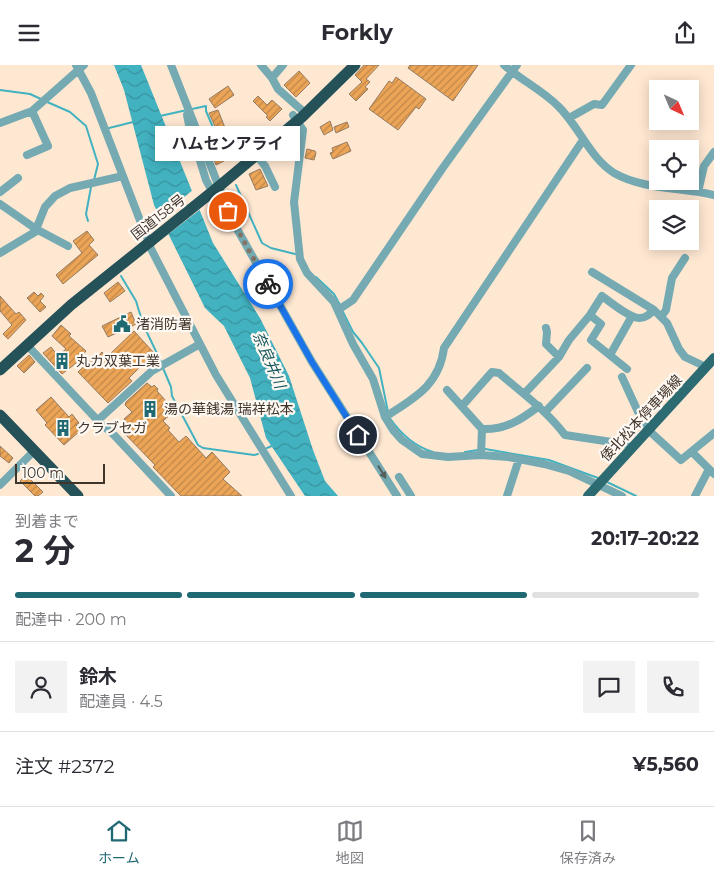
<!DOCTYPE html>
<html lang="ja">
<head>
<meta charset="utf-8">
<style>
  body { margin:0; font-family:Montserrat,"Noto Sans JP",sans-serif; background:#f2f2f3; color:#2b2b33; height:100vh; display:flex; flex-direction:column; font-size:19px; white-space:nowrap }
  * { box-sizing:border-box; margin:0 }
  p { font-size:16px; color:#7c7c81 }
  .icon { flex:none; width:28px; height:28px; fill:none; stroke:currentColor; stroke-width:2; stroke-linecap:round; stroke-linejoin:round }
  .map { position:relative; height:431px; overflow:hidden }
  .sheet { display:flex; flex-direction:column; background:#fff; flex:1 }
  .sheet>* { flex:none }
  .needle { width:32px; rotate:136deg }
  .controls { position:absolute; left:649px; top:15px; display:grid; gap:10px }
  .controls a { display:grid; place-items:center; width:50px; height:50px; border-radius:0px; background:#fff; box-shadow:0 2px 12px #0003; font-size:25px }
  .scale { position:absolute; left:15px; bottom:12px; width:90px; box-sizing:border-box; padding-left:5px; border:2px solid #40352b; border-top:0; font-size:14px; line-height:18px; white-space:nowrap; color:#40352b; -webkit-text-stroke:4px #fef9f3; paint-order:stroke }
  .pin { position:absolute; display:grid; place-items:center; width:42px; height:42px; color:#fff; margin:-21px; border:2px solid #fff; border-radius:50%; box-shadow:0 1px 5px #0007 }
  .courier { position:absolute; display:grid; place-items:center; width:50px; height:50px; margin:-25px; border:4px solid #1a73e8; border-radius:50%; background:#fff; color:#222; box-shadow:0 1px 6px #0007 }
  .bubble { position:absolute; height:35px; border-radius:0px; background:#fff; box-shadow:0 2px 12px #0003; font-size:16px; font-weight:700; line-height:35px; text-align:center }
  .head em { font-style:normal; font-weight:700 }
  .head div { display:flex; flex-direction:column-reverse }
  .head { display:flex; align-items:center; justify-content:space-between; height:85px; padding:0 15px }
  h1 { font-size:32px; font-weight:700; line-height:38px }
  .bar { display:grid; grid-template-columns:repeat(4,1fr); gap:8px 5px; align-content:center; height:60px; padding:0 15px }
  .bar i { height:6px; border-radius:4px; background:#e1e1e2 }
  .bar .active { background:#1f6973 }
  .bar p { grid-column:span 4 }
  .line { display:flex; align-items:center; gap:12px; padding:0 15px; border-top:1px solid #e1e1e2 }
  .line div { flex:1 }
  .round { display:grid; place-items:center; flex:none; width:52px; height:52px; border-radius:0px; background:#f2f2f3 }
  header { display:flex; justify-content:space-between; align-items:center; height:65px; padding:0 15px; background:#fff; font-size:22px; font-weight:700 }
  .dock { display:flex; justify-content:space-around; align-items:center; height:70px; border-top:1px solid #e1e1e2; background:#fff; font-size:14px; color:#7c7c81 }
  .dock a { display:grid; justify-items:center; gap:2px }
  .dock .active { color:#1f6973 }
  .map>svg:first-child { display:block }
</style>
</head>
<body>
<header><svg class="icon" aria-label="menu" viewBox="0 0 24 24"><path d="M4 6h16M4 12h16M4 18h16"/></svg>Forkly<svg class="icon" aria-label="share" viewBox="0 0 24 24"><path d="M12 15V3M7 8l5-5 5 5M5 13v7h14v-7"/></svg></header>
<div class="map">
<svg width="714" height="431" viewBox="0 0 714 431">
  <defs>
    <pattern id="water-waves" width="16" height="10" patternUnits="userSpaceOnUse" patternTransform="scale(1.25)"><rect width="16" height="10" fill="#42b2c1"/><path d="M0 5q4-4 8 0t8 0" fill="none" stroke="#39929d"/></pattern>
    <pattern id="building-hatch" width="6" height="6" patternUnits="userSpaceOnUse" patternTransform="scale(1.25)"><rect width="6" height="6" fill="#eca557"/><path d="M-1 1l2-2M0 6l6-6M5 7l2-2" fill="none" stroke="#c18748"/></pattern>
  </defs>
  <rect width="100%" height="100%" fill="#ffe8d2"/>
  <path fill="url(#water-waves)" d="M114 0H141L213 178 260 253 289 311 313 385 325 416 338 431H305L266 373 250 313 224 261 205 243 154 140 124 25Z"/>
  <path fill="#ffe8d2" d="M194 124 202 143 166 171 158 154Z"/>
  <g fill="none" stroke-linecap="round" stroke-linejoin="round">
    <path stroke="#42b2c1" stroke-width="2" d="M0 25 30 29 41 34
      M45 36 70 47 86 61 98 99 94 115
      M192 44 206 41V46L220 79
      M160 51 187 45
      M109 63 133 57
      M236 120 262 178 271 183 295 189
      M88 156 86 149 91 122
      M121 211 136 236 143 259 161 297
      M316 212 334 229 340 240
      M343 247 353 267 362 278 379 303 388 347
      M163 303 171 322 172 331 198 380 203 383 254 390 258 389
      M389 352C400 368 413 381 433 387
      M267 383 274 380
      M485 384 549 395 598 413
      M465 387 478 385
      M607 417 636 431"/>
  </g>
  <path fill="url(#building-hatch)" stroke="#947b62" d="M364 0H379L366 14 370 17 365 22 368 24 356 36 349 29 362 17 355 10Z
    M410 0H478L453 36 408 3Z
    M299 6 310 18 296 32 284 20Z
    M396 12 426 34 419 44 416 42 398 65 369 44 389 16 392 18Z
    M228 21 234 30 215 43 209 34Z
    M258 31 267 40 272 35 282 44 270 56 266 52 268 51 253 36Z
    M218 45 229 73 242 63 250 76 224 96 216 100 213 92 226 86 209 48Z
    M330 56 333 65 324 70 320 62Z
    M347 57 349 62 336 68 334 62Z
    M347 77 351 86 333 94 330 88 333 87 332 83Z
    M307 84 315 86 316 88 314 95 305 93Z
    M260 104 268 121 256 125 249 109Z
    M233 127 241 146 236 149 228 129Z
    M87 166 94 175 89 180 98 190 63 219 56 210 82 188 73 176Z
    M118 217 125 226 110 237 104 228Z
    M34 227 38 231 41 228 44 231 40 236 46 242 40 247 27 233Z
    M0 231 16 249 19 247 26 255 8 274 3 269 12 260 0 246Z
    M131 247 136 259 108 272 102 261Z
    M61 260 71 269 69 271 86 286 75 299 62 309 43 288 51 282 58 291 66 284 52 271Z
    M134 266 154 288 129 313 132 316 108 338 78 307 91 295 93 297 102 287 107 292Z
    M29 290 35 297 24 308 17 301Z
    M147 318 152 322 154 320 158 324 157 326 166 336 172 348 163 356 170 363 168 365 179 377 186 371 206 393 212 387 230 407 223 414 242 431H181L153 402 155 400 125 369 132 363 124 354 132 347 125 340 126 337Z
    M51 332 69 352 72 349 79 358 76 360 81 365 64 380 45 360 47 358 36 345Z
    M0 381 13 393 9 398 0 391Z
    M26 410 43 427 38 431H35L20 416Z"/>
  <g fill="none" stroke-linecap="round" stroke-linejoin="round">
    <path stroke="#75aab2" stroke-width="8" d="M76 0 91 28 146 171
      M171 0 232 155 312 297 397 431
      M261 0 272 13 278 24 306 49
      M504 0C521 15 542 25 558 41 579 61 589 92 614 108 644 125 681 122 714 130
      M272 13 283 0
      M187 50 189 60 206 115 231 163
      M293 50 303 65 294 137 300 194 307 208 334 237 353 279 373 314 385 352 393 365 402 375 422 389 448 392 481 390 508 392 544 399 569 406 622 431
      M569 53 594 39 602 40 631 0
      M0 58 32 46 84 0
      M27 90 48 81 32 46
      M257 91 265 101 275 122
      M0 127 18 113
      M698 127 704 101 714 87
      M0 139 36 164 68 181
      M148 178 216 310 291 431
      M0 188 35 167 45 142 55 131 70 123 123 111
      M592 207 654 245 667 258 679 284 685 292 706 302
      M338 245 353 235 442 104 517 0
      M590 250 601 259 591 275 627 304
      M661 252 666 245 672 213 685 193
      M546 263 547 267 546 279 559 292
      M27 280 101 359 114 370 171 431
      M610 290 632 251
      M622 312 645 362 681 395 714 368
      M447 325 482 364 481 390
      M524 329 559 292 569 275 590 250 602 231C610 237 631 254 640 253 646 253 650 249 654 245
      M462 341 492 307 499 308C522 328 546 345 565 370L625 379 632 382
      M545 347 587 303
      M385 352C414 333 439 321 444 283L583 75
      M97 356 152 306 200 279
      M482 364C505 365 521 355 539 341
      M692 387 714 409
      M399 412 411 431
      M0 420 34 386
      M507 431 519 394
      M695 431 709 404"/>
    <path stroke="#2d6b73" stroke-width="10" d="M588 431 714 293"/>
    <path stroke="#255259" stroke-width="11" d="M217 123 302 52 355 0
      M0 305 71 240 151 176
      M0 350 78 431"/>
    <path stroke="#255259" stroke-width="11" d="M151 176 217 123"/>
  </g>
  <defs><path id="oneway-solid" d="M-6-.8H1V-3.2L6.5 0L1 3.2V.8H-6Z" transform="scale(1.25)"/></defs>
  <use fill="#535e5a" href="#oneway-solid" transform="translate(382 407) rotate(58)"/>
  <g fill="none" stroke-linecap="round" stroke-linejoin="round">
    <path stroke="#837465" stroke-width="5" stroke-dasharray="0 9" d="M228 146 247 182 268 219"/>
    <path stroke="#1a73e8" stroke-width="6" d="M268 219 312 297 358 370"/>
  </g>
  <defs>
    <g id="civic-bare" transform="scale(1.35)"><path d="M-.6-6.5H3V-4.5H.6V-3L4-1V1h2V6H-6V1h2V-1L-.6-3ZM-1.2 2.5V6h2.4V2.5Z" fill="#1f6973" stroke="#fef9f3" stroke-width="2.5" paint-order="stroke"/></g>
    <g id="building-bare" transform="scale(1.35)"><path d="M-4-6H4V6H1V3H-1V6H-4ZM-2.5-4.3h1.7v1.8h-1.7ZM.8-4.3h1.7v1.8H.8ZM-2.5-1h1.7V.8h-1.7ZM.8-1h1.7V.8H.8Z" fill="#1f6973" stroke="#fef9f3" stroke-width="2.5" paint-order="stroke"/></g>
  </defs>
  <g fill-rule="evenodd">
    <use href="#civic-bare" x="122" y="259"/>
    <use href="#building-bare" x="62" y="296"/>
    <use href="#building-bare" x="150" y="344"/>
    <use href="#building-bare" x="63" y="363"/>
  </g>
  <g text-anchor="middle" stroke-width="4.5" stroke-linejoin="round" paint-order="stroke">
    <g font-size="14" fill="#40352b" stroke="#fef9f3">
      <text transform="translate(158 152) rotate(-38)" y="5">国道158号</text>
      <text transform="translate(641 353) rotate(-47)" y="5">倭北松本停車場線</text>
    </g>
    <g font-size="14" fill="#40352b" stroke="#fef9f3" text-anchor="start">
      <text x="136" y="264">渚消防署</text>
      <text x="76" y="301">丸カ双葉工業</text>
      <text x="164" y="349">湯の華銭湯 瑞祥松本</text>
      <text x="77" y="368">クラブセガ</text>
    </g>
    <g font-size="15" font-style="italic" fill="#1a5860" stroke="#fef9f3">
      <text transform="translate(269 295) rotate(67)" y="5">奈良井川</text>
    </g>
  </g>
</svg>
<div class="controls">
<a><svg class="needle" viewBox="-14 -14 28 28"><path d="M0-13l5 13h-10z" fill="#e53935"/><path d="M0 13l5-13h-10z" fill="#7c7c81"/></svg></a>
<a><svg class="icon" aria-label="locate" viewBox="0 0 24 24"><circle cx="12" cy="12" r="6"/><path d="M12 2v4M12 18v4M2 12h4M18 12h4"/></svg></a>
<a><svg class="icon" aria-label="layers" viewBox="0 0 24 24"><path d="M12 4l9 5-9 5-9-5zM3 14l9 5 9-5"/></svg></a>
</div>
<div class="scale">100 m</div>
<div class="pin" style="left:228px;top:146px;background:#ea580c"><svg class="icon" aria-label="bag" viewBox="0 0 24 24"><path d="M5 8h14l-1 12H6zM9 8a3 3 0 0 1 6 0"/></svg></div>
<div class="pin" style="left:358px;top:370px;background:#1f2937"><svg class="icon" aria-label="home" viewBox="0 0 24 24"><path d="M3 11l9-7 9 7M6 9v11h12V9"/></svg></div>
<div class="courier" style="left:268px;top:219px"><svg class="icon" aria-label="bike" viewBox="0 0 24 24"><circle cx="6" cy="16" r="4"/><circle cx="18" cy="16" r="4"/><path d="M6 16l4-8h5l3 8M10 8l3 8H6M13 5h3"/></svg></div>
<div class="bubble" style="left:155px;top:61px;width:145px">ハムセンアライ</div>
</div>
<section class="sheet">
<div class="head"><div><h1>2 分</h1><p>到着まで</p></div><em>20:17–20:22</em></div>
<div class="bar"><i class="active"></i><i class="active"></i><i class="active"></i><i></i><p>配達中 · 200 m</p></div>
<div class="line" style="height:90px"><a class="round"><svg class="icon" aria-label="person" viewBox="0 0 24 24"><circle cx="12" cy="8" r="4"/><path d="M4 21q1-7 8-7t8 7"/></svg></a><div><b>鈴木</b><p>配達員 · 4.5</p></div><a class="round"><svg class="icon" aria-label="chat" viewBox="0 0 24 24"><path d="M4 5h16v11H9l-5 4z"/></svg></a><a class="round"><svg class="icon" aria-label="phone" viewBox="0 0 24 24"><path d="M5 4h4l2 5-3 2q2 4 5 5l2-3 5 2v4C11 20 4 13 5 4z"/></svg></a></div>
<div class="line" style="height:65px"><div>注文 #2372</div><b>¥5,560</b></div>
</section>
<nav class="dock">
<a class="active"><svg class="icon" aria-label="home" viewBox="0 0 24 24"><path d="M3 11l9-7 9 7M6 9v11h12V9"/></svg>ホーム</a>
<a><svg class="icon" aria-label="map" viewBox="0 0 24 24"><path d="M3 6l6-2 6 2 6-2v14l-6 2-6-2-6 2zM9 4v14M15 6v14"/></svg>地図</a>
<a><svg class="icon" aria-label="saved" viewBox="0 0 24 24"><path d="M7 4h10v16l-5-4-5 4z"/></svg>保存済み</a>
</nav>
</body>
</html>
